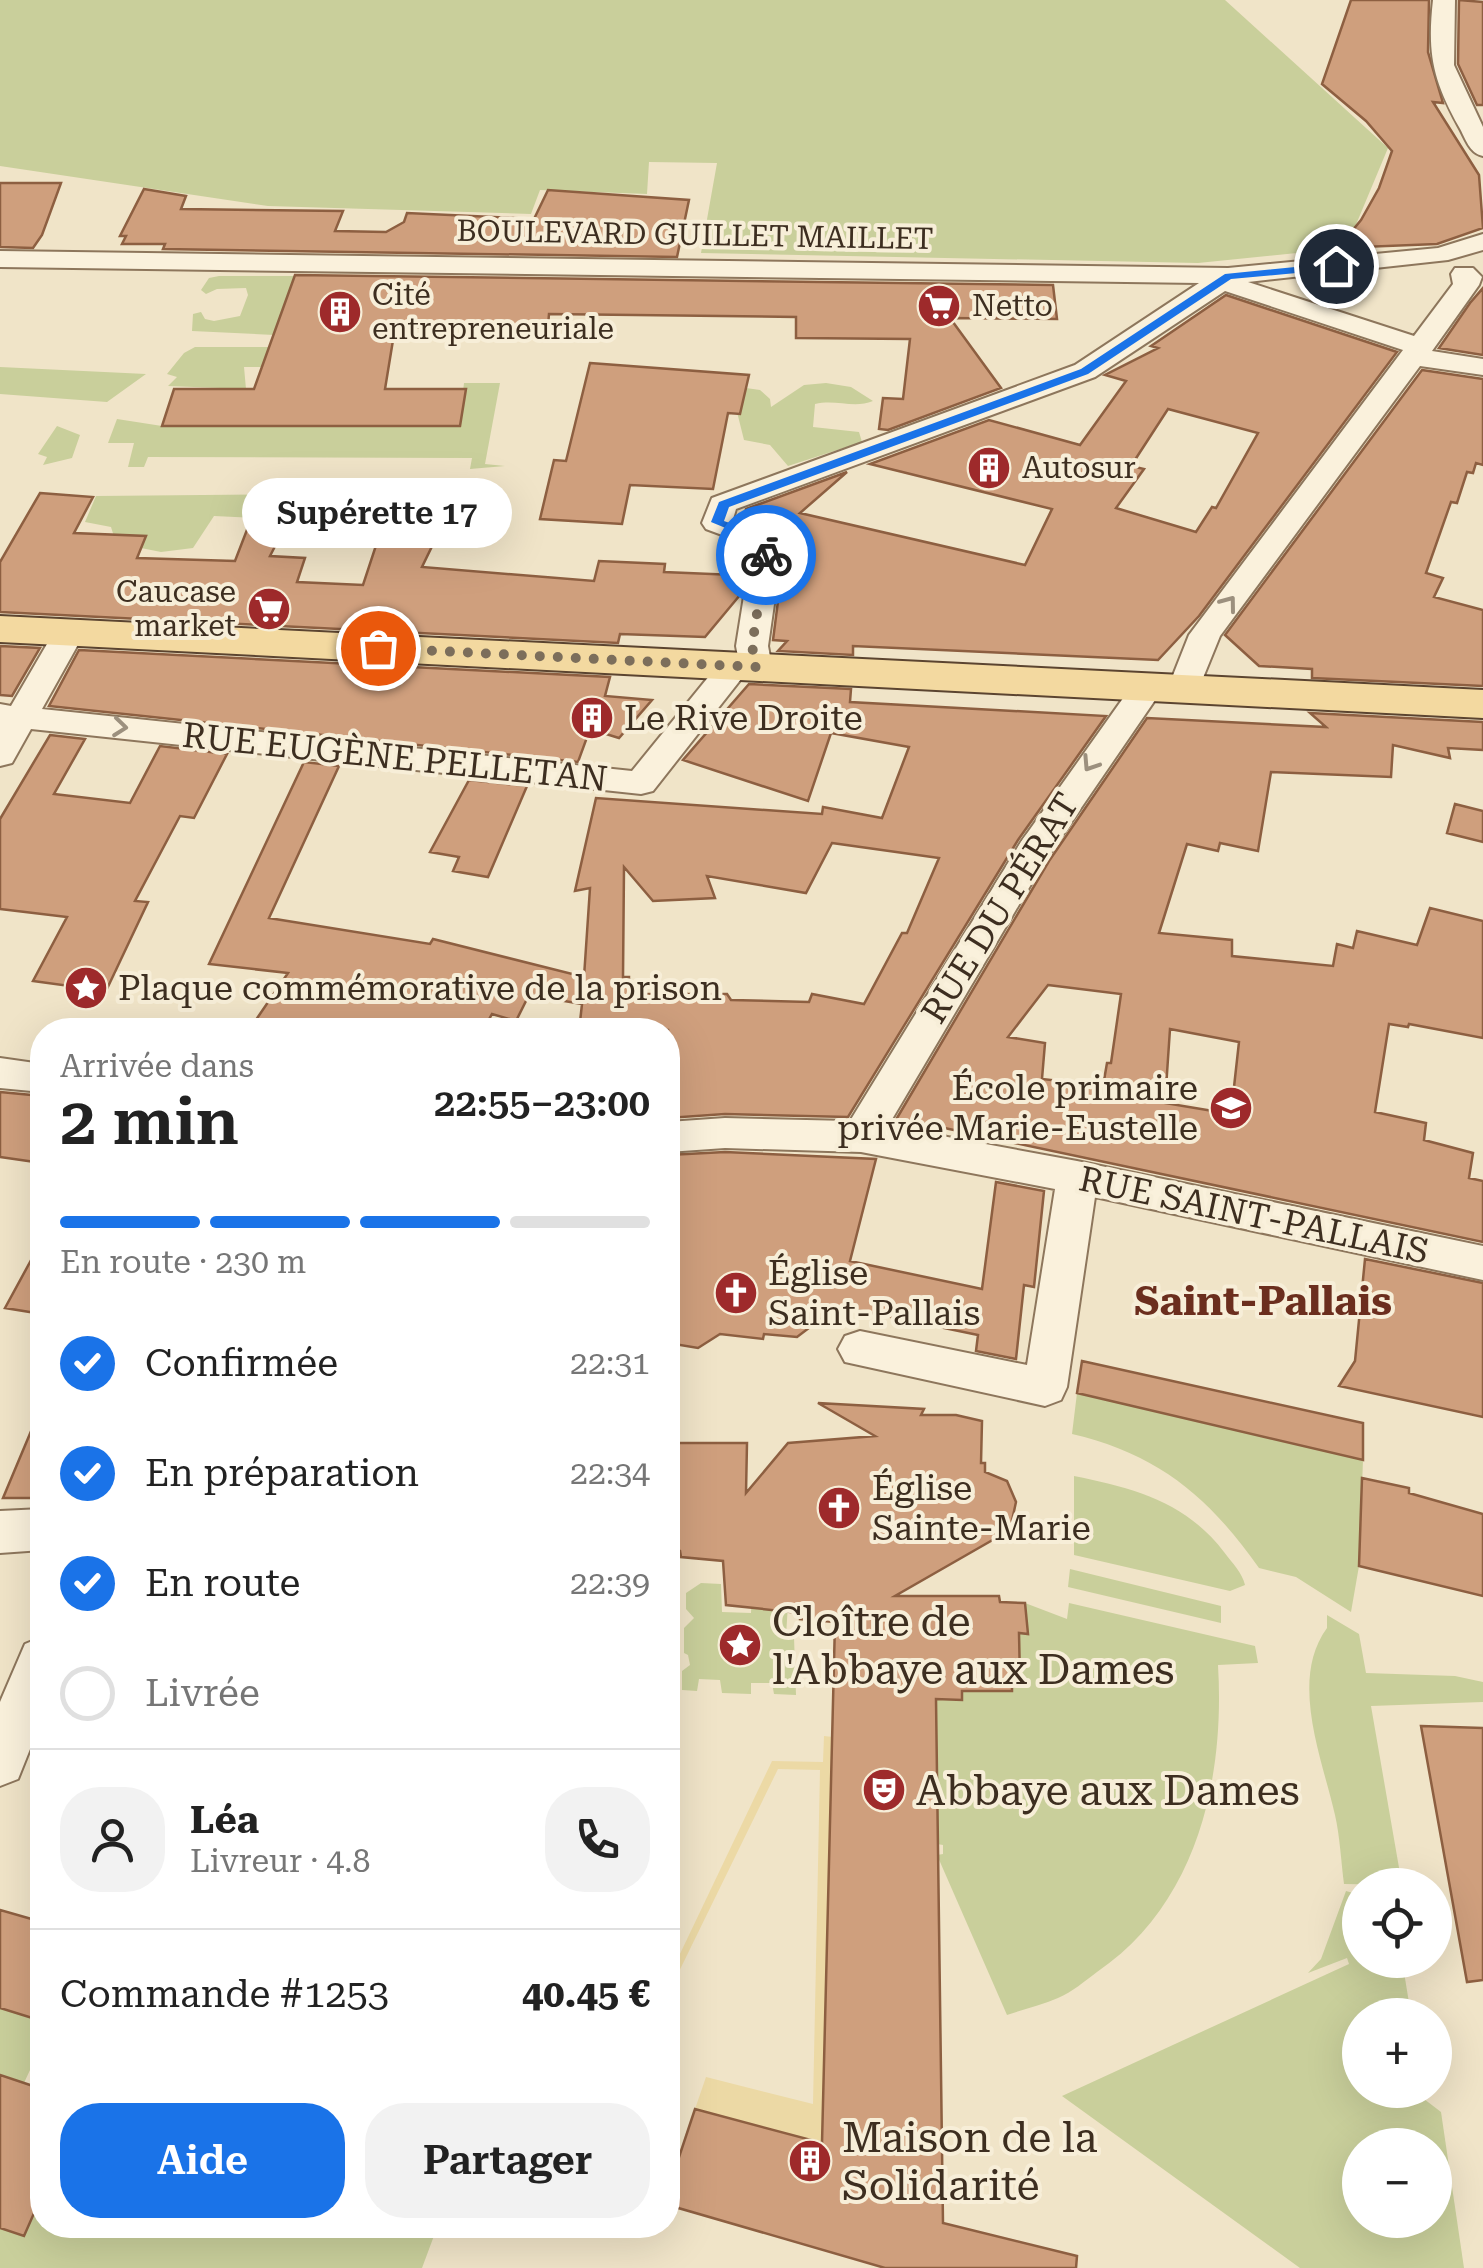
<!DOCTYPE html>
<html lang="fr">
<head>
<meta charset="utf-8">
<style>
  body { margin:0; font-family:"Roboto Serif",serif; background:#f2f2f2; color:#222; height:100vh; display:flex; flex-direction:column; font-size:38px; white-space:nowrap }
  * { box-sizing:border-box; margin:0 }
  p { font-size:32px; color:#767676 }
  .icon { flex:none; width:55px; height:55px; fill:none; stroke:currentColor; stroke-width:2; stroke-linecap:round; stroke-linejoin:round }
  .map { position:relative; flex:1; overflow:hidden }
  .panel { position:absolute; left:30px; top:1018px; width:650px; height:1220px; display:flex; flex-direction:column; background:#fff; border-radius:40px; box-shadow:0 10px 40px #0002 }
  .panel>* { flex:none }
  .controls { position:absolute; left:1342px; top:1868px; display:grid; gap:20px }
  .controls a { display:grid; place-items:center; width:110px; height:110px; border-radius:50%; background:#fff; box-shadow:0 10px 40px #0002; font-size:50px }
  .pin { position:absolute; display:grid; place-items:center; width:85px; height:85px; color:#fff; margin:-42px; border:5px solid #fff; border-radius:50%; box-shadow:0 2px 10px #0007 }
  .courier { position:absolute; display:grid; place-items:center; width:100px; height:100px; margin:-50px; border:8px solid #1a73e8; border-radius:50%; background:#fff; color:#222; box-shadow:0 2px 12px #0007 }
  .bubble { position:absolute; height:70px; border-radius:35px; background:#fff; box-shadow:0 10px 40px #0002; font-size:32px; font-weight:600; line-height:70px; text-align:center }
  .head em { font-style:normal; font-weight:600 }
  .head div { display:flex; flex-direction:column-reverse }
  .head { display:flex; align-items:center; justify-content:space-between; height:170px; padding:0 30px }
  h1 { font-size:65px; font-weight:600; line-height:75px }
  .bar { display:grid; grid-template-columns:repeat(4,1fr); gap:15px 10px; align-content:center; height:120px; padding:0 30px }
  .bar i { height:12px; border-radius:8px; background:#e0e0e0 }
  .bar .current { background:#1a73e8 }
  .bar p { grid-column:span 4 }
  .line { display:flex; align-items:center; gap:25px; padding:0 30px; border-top:2px solid #e0e0e0 }
  .line div { flex:1 }
  .round { display:grid; place-items:center; flex:none; width:105px; height:105px; border-radius:40px; background:#f2f2f2 }
  ol { padding:0 30px; list-style:none }
  li { display:flex; align-items:center; gap:30px; height:110px }
  li p { margin-inline-start:auto }
  li .icon { padding:10px; border-radius:50%; background:#1a73e8; color:#fff; stroke-width:4 }
  li:last-child { color:#767676 }
  li i { width:55px; height:55px; border:5px solid #e0e0e0; border-radius:50% }
  .button { display:flex; gap:20px; margin-top:auto; padding:20px 30px }
  .button a { flex:1; height:115px; border-radius:40px; background:#1a73e8; color:#fff; font-size:40px; font-weight:600; line-height:115px; text-align:center }
  .button a+a { background:#f2f2f2; color:#222 }
  .map>svg:first-child { display:block }
</style>
</head>
<body>
<div class="map">
<svg width="1483" height="2268" viewBox="0 0 1483 2268">
  <rect width="100%" height="100%" fill="#f0e4c8"/>
  <path fill="#c9cf9b" fill-rule="evenodd" d="M0 0H1225L1388 148 1355 227 1375 245 1198 263 701 253 717 163 649 162 647 194 540 190 531 214 268 206 0 166Z
    M219 276H405L401 290 274 335 192 331 193 314 201 312 205 319 214 321 240 316 248 295 246 288 217 289 206 294 201 290 209 278Z
    M195 347H269L277 367H244L246 389 168 386 177 377 167 374 184 353Z
    M0 367 146 374 107 402 0 394Z
    M464 383H500L485 464 505 466 470 469 472 458 148 457 144 467H128L134 443H108L117 419 162 426H459Z
    M826 383 851 387 873 401C854 409 836 399 815 404L813 427 859 432 862 442 788 466 770 445 744 440 733 396 746 388 760 390 770 399 771 407 804 385Z
    M57 426 80 435 72 458 43 465 47 457 38 454Z
    M301 483 377 484V495L466 496 316 521 214 516 193 548 161 552 116 543 111 527 85 522 96 496 297 494Z
    M1077 1393 1363 1460 1359 1566 1351 1612 1296 1577 1259 1568C1209 1497 1158 1454 1072 1434Z
    M1074 1476C1134 1488 1186 1502 1224 1552 1232 1563 1242 1572 1245 1585L1230 1591 1074 1555Z
    M1070 1569 1221 1606V1623L1068 1587Z
    M701 1583 721 1584 722 1612 751 1613 752 1586 789 1588 786 1636 794 1637 796 1695 774 1694 772 1683H751V1694L722 1693 720 1680 699 1679 697 1691 682 1690V1671L690 1665 688 1655 684 1653V1628L694 1618 686 1609V1593Z
    M1025 1603 1067 1619 1069 1603 1255 1646 1258 1663 1218 1665C1225 1780 1197 1904 1097 1972 1085 1981 1072 1992 1058 1998 1042 2005 1024 2009 1007 2015L937 1855 943 1854V1845L937 1844 936 1699 961 1700 962 1686 1012 1691V1679L1019 1680V1633H1028Z
    M1327 1615 1359 1634 1366 1673 1455 1676 1483 1682V1702L1371 1706 1402 1885 1344 1884C1341 1861 1340 1837 1335 1815 1322 1758 1289 1680 1327 1628Z
    M1346 1891 1360 1895V1960H1413L1403 1966 1411 2015H1360V2090H1422L1424 2099 1441 2112 1464 2268H1300L1062 2096 1349 1964 1347 1958 1308 1973 1321 1959ZM1360 2145H1435V2220H1360Z
    M0 2008 42 2021V2044L24 2083 0 2077Z
    M42 2195V2225H438L422 2268H0V2228L24 2236Z"/>
  <path fill="#ecd9a5" d="M824 1736 833 1737 822 2143 695 2109 706 2077 813 2104 820 1770 778 1769 668 1994V1979L772 1761 823 1762Z"/>
  <path fill="#cf9f7d" stroke="#8d5f41" stroke-width="2.5" fill-rule="evenodd" d="M1351 0H1429L1428 52 1443 103 1433 102 1479 175 1483 228 1437 244 1338 248 1361 220 1379 188 1392 151 1366 121 1322 84Z
    M1459 0 1483 2V105H1477L1458 64Z
    M0 183H61L42 235 33 248 0 247Z
    M144 189 186 196 181 209 343 211 335 231 386 232 404 222 407 213 534 219 548 190 689 200 677 257 163 249 165 244H122L126 236H120Z
    M295 275 1053 285 1057 319 950 318 1001 388 888 430 879 429 883 398 903 399 910 339 796 338V317L549 314 548 326 395 328 385 389H466L460 426H162L174 389H254Z
    M1483 288V355L1439 348 1470 303Z
    M1226 295 1397 352 1199 616 1158 660 853 646V655L778 651 787 641 773 640 786 539 780 531 744 519 746 509 847 472 800 513 1025 565 1052 509 870 464 989 420 1080 445 1126 381 1105 375 1158 348 1151 346ZM1168 409 1258 433 1216 508 1212 507 1196 532 1116 508 1144 469 1131 466Z
    M590 363 749 375 740 414 728 413 713 489 630 485 622 524 540 519 554 460 566 461Z
    M1422 370 1483 379V465L1476 463 1473 473 1467 472 1457 503 1451 502 1426 573 1443 578 1434 597 1483 610V686L1312 678V669L1259 666 1225 635Z
    M40 493 93 497 74 533 146 536 137 558 235 561 250 522 288 521 270 556 305 558 297 582 363 585 388 509 454 501 422 567 594 581 599 561 665 564 664 572 735 575 740 546 748 548 740 595 705 637 620 634 618 643 0 612V562Z
    M0 646 40 648 12 696 0 695Z
    M79 650 610 677 605 696 652 700 619 738 590 729 578 762 49 706Z
    M749 684 851 689 850 702 1106 716 1018 840 848 1117 725 1114 668 1118V1030H604L605 1022H580L582 1004 529 995 516 1021 492 1014 483 1030H249L288 973 209 964 304 762 339 766 269 918 430 944 433 939 584 977 590 888 575 891 596 798 822 814 823 807 882 818 909 747 831 733 808 801 683 760ZM832 843 939 858 907 933H902L864 1004 812 994 809 1002 731 1000 727 994H629V977H623L624 867 653 901 715 898 707 876 806 893Z
    M1310 713 1483 722V750L1448 748 1450 758 1393 745 1391 777 1271 772 1258 851 1220 843 1218 851 1187 844 1159 933 1232 940V956L1333 966 1337 944 1353 948 1357 931 1417 945 1430 908 1483 921V1038L1409 1024 1408 1027 1389 1024 1375 1112 1426 1123 1424 1140 1473 1153 1469 1178 1483 1181V1242L897 1118 1049 861 1147 718 1326 727ZM1048 985 1121 994 1111 1063H1107L1103 1086 1042 1079 1045 1043 1008 1037ZM1170 1029 1239 1042 1231 1114 1165 1103Z
    M50 735 85 739 54 794 130 803 160 746 227 754 194 818 180 816 135 901 148 902 106 991 33 981 67 917 0 909V819Z
    M469 780 527 786 488 877 453 871 459 857 430 852Z
    M1455 804 1483 811V842L1447 833Z
    M0 1092 42 1096V1163L0 1157Z
    M725 1152 876 1159 850 1261 982 1289 996 1182 1044 1191 1034 1287 1024 1285 1016 1359 976 1351 978 1335 838 1306 797 1337 764 1334 763 1339 720 1334 698 1348 668 1343V1155Z
    M42 1240V1314L5 1308Z
    M1365 1259 1483 1283V1417L1339 1386 1355 1361Z
    M1082 1361 1363 1423V1460L1077 1393Z
    M818 1403 924 1409 921 1415H956L982 1421 981 1463H985V1472L1007 1481 1016 1502 1010 1530 895 1596H999L1000 1602 1025 1603 1028 1634 1019 1633 1020 1680 1012 1679V1691H962V1700L936 1699 943 2223 1077 2256 1076 2268H885L668 2205 672 2178 695 2109 822 2143 835 1622 800 1619V1613L726 1605 723 1561 681 1557 680 1551H668V1443H747L746 1493 788 1443 875 1436Z
    M42 1405V1498H3Z
    M1362 1478 1409 1488V1493L1483 1514V1596L1359 1566Z
    M1421 1726 1483 1728V1980L1467 1982Z
    M0 1910 42 1922V2021L0 2008Z
    M0 2075 42 2089V2195L24 2236 0 2228Z"/>
  <g fill="none" stroke-linecap="round" stroke-linejoin="round">
    <g stroke="#8d765c" stroke-width="4">
      <path id="minor" d="M1433 0H1455L1454 65 1483 127V156C1469 153 1466 139 1459 127 1433 80 1427 54 1433 0Z
        M1483 234V250L1448 260 1248 282 1414 336 1453 284 1451 274 1455 268H1473L1482 277 1479 285 1432 351 1483 359V375L1420 366 1220 636 1196 695 1184 698 1172 695 1168 688 1189 635 1403 350 1225 291 1095 377 736 509 733 519 779 535 783 541 768 646 772 667 767 674H745L653 791 641 794 31 729 12 763 0 766V704L11 706 58 625H80L85 632 42 709 632 771 723 659 738 657 736 646 752 546 706 529 702 523 712 498 1075 365 1199 283 0 267V251L1228 268 1438 248Z
        M1148 677 1160 680 1164 687 1046 859 888 1126 1077 1161 1483 1246V1280L1095 1197 1067 1387 1061 1400 1045 1406 845 1362 838 1349 845 1336 860 1331 1027 1365 1055 1189 861 1152 725 1148 668 1152V1122L725 1118 850 1121 1021 842 1136 680Z
        M0 1058 42 1064V1092L0 1088Z
        M42 1509V1550L0 1553V1511Z
        M42 1637V1719L18 1779 0 1786V1702L25 1644Z"/>
    </g>
    <g stroke="#5b4430" stroke-width="4">
      <path id="major" d="M0 616 1483 690V718L0 642Z"/>
    </g>
    <use href="#minor" fill="#faf1dc" fill-rule="evenodd"/>
    <use href="#major" fill="#f3d9a0" fill-rule="evenodd"/>
  </g>
  <defs><path id="oneway-chevron" d="M-2-3.5L2.5 0L-2 3.5" fill="none" stroke-width="1.6" stroke-linecap="round" stroke-linejoin="round" transform="scale(2.5)"/></defs>
  <g stroke="#9c907e">
    <use href="#oneway-chevron" transform="translate(1229 603) rotate(-53)"/>
    <use href="#oneway-chevron" transform="translate(120 727) rotate(6)"/>
    <use href="#oneway-chevron" transform="translate(1090 764) rotate(123)"/>
  </g>
  <path fill="#1a73e8" d="M1336 263 1339 269 1231 279 1088 374 729 507 724 521 772 538 770 558 760 555 762 543 711 522 719 502 1081 369 1225 274Z"/>
  <g fill="none" stroke-linecap="round" stroke-linejoin="round">
    <path stroke="#7c6e5b" stroke-width="10" stroke-dasharray="0 18" d="M378 648 756 667 752 646 766 555"/>
  </g>
  <defs>
    <g id="supermarket-disc" transform="scale(2.25)"><circle r="9.5" fill="#9e2a2b" stroke="#f7eed8"/><path d="M-6-5.5h2.5l.6 2H6L4.5 2H-2.5L-4.4-4H-6ZM-1.5 3.2a1.3 1.3 0 1 0 .1 0ZM3 3.2a1.3 1.3 0 1 0 .1 0Z" fill="#fff"/></g>
    <g id="building-disc" transform="scale(2.25)"><circle r="9.5" fill="#9e2a2b" stroke="#f7eed8"/><path d="M-4-6H4V6H1V3H-1V6H-4ZM-2.5-4.3h1.7v1.8h-1.7ZM.8-4.3h1.7v1.8H.8ZM-2.5-1h1.7V.8h-1.7ZM.8-1h1.7V.8H.8Z" fill="#fff"/></g>
    <g id="sight-disc" transform="scale(2.25)"><circle r="9.5" fill="#9e2a2b" stroke="#f7eed8"/><path d="M0-6L1.8-2.2L6-1.7L2.9 1.2L3.7 5.4L0 3.3L-3.7 5.4L-2.9 1.2L-6-1.7L-1.8-2.2Z" fill="#fff"/></g>
    <g id="school-disc" transform="scale(2.25)"><circle r="9.5" fill="#9e2a2b" stroke="#f7eed8"/><path d="M0-5L7-2L0 1L-7-2ZM-4 1L0 2.5L4 1V4Q0 6-4 4Z" fill="#fff"/></g>
    <g id="church-disc" transform="scale(2.25)"><circle r="9.5" fill="#9e2a2b" stroke="#f7eed8"/><path d="M-1.2-6h2.4v3.5h3.3v2.4h-3.3V6h-2.4V-.1h-3.3v-2.4h3.3Z" fill="#fff"/></g>
    <g id="theatre-disc" transform="scale(2.25)"><circle r="9.5" fill="#9e2a2b" stroke="#f7eed8"/><path d="M-5-5.5Q0-4 5-5.5V0Q5 5 0 6Q-5 5-5 0ZM-3.3-2.5H-1v1.5H-3.3ZM1-2.5H3.3v1.5H1ZM-2.8 1Q0 5.5 2.8 1Z" fill="#fff"/></g>
  </defs>
  <g fill-rule="evenodd">
    <use href="#supermarket-disc" x="939" y="306"/>
    <use href="#building-disc" x="340" y="312"/>
    <use href="#building-disc" x="989" y="468"/>
    <use href="#supermarket-disc" x="269" y="609"/>
    <use href="#building-disc" x="592" y="718"/>
    <use href="#sight-disc" x="86" y="988"/>
    <use href="#school-disc" x="1231" y="1108"/>
    <use href="#church-disc" x="736" y="1293"/>
    <use href="#church-disc" x="839" y="1508"/>
    <use href="#sight-disc" x="740" y="1645"/>
    <use href="#theatre-disc" x="884" y="1790"/>
    <use href="#building-disc" x="810" y="2161"/>
  </g>
  <g text-anchor="middle" stroke-width="8" stroke-linejoin="round" paint-order="stroke">
    <g font-size="30" fill="#3d2e20" stroke="#f7eed8">
      <text transform="translate(695 235) rotate(1)" y="10">BOULEVARD GUILLET MAILLET</text>
    </g>
    <g font-size="30" fill="#3d2e20" stroke="#f7eed8" text-anchor="start">
      <text x="372" y="305">Cité<tspan x="372" dy="34">entrepreneuriale</tspan></text>
      <text x="972" y="316">Netto</text>
      <text x="1022" y="478">Autosur</text>
      <text x="236" y="602" text-anchor="end">Caucase<tspan x="236" dy="34">market</tspan></text>
    </g>
    <g font-size="35" fill="#3d2e20" stroke="#f7eed8" text-anchor="start">
      <text x="624" y="730">Le Rive Droite</text>
      <text x="118" y="1000">Plaque commémorative de la prison</text>
      <text x="1198" y="1100" text-anchor="end">École primaire<tspan x="1198" dy="40">privée Marie-Eustelle</tspan></text>
      <text x="768" y="1285">Église<tspan x="768" dy="40">Saint-Pallais</tspan></text>
      <text x="872" y="1500">Église<tspan x="872" dy="40">Sainte-Marie</tspan></text>
    </g>
    <g font-size="35" fill="#3d2e20" stroke="#f7eed8">
      <text transform="translate(395 757) rotate(6)" y="12">RUE EUGÈNE PELLETAN</text>
      <text transform="translate(1000 908) rotate(-58)" y="12">RUE DU PÉRAT</text>
      <text transform="translate(1254 1215) rotate(12)" y="12">RUE SAINT-PALLAIS</text>
    </g>
    <g font-size="40" font-weight="bold" fill="#6b2e1e" stroke="#f7eed8">
      <text x="1263" y="1315">Saint-Pallais</text>
    </g>
    <g font-size="42" fill="#3d2e20" stroke="#f7eed8" text-anchor="start">
      <text x="772" y="1636">Cloître de<tspan x="772" dy="48">l'Abbaye aux Dames</tspan></text>
      <text x="916" y="1805">Abbaye aux Dames</text>
      <text x="842" y="2152">Maison de la<tspan x="842" dy="48">Solidarité</tspan></text>
    </g>
  </g>
</svg>
<div class="controls">
<a><svg class="icon" aria-label="locate" viewBox="0 0 24 24"><circle cx="12" cy="12" r="6"/><path d="M12 2v4M12 18v4M2 12h4M18 12h4"/></svg></a>
<a>+</a>
<a>−</a>
</div>
<div class="pin" style="left:378px;top:648px;background:#ea580c"><svg class="icon" aria-label="bag" viewBox="0 0 24 24"><path d="M5 8h14l-1 12H6zM9 8a3 3 0 0 1 6 0"/></svg></div>
<div class="pin" style="left:1336px;top:266px;background:#1f2937"><svg class="icon" aria-label="home" viewBox="0 0 24 24"><path d="M3 11l9-7 9 7M6 9v11h12V9"/></svg></div>
<div class="courier" style="left:766px;top:555px"><svg class="icon" aria-label="bike" viewBox="0 0 24 24"><circle cx="6" cy="16" r="4"/><circle cx="18" cy="16" r="4"/><path d="M6 16l4-8h5l3 8M10 8l3 8H6M13 5h3"/></svg></div>
<div class="bubble" style="left:242px;top:478px;width:270px">Supérette 17</div>
<section class="panel">
<div class="head"><div><h1>2 min</h1><p>Arrivée dans</p></div><em>22:55–23:00</em></div>
<div class="bar"><i class="current"></i><i class="current"></i><i class="current"></i><i></i><p>En route · 230 m</p></div>
<ol>
<li><svg class="icon" aria-label="check" viewBox="0 0 24 24"><path d="M5 12l5 5 9-10"/></svg>Confirmée<p>22:31</p></li>
<li><svg class="icon" aria-label="check" viewBox="0 0 24 24"><path d="M5 12l5 5 9-10"/></svg>En préparation<p>22:34</p></li>
<li><svg class="icon" aria-label="check" viewBox="0 0 24 24"><path d="M5 12l5 5 9-10"/></svg>En route<p>22:39</p></li>
<li><i></i>Livrée</li>
</ol>
<div class="line" style="height:180px"><a class="round"><svg class="icon" aria-label="person" viewBox="0 0 24 24"><circle cx="12" cy="8" r="4"/><path d="M4 21q1-7 8-7t8 7"/></svg></a><div><b>Léa</b><p>Livreur · 4.8</p></div><a class="round"><svg class="icon" aria-label="phone" viewBox="0 0 24 24"><path d="M5 4h4l2 5-3 2q2 4 5 5l2-3 5 2v4C11 20 4 13 5 4z"/></svg></a></div>
<div class="line" style="height:130px"><div>Commande #1253</div><b>40.45 €</b></div>
<div class="button"><a>Aide</a><a>Partager</a></div>
</section>
</div>
</body>
</html>
